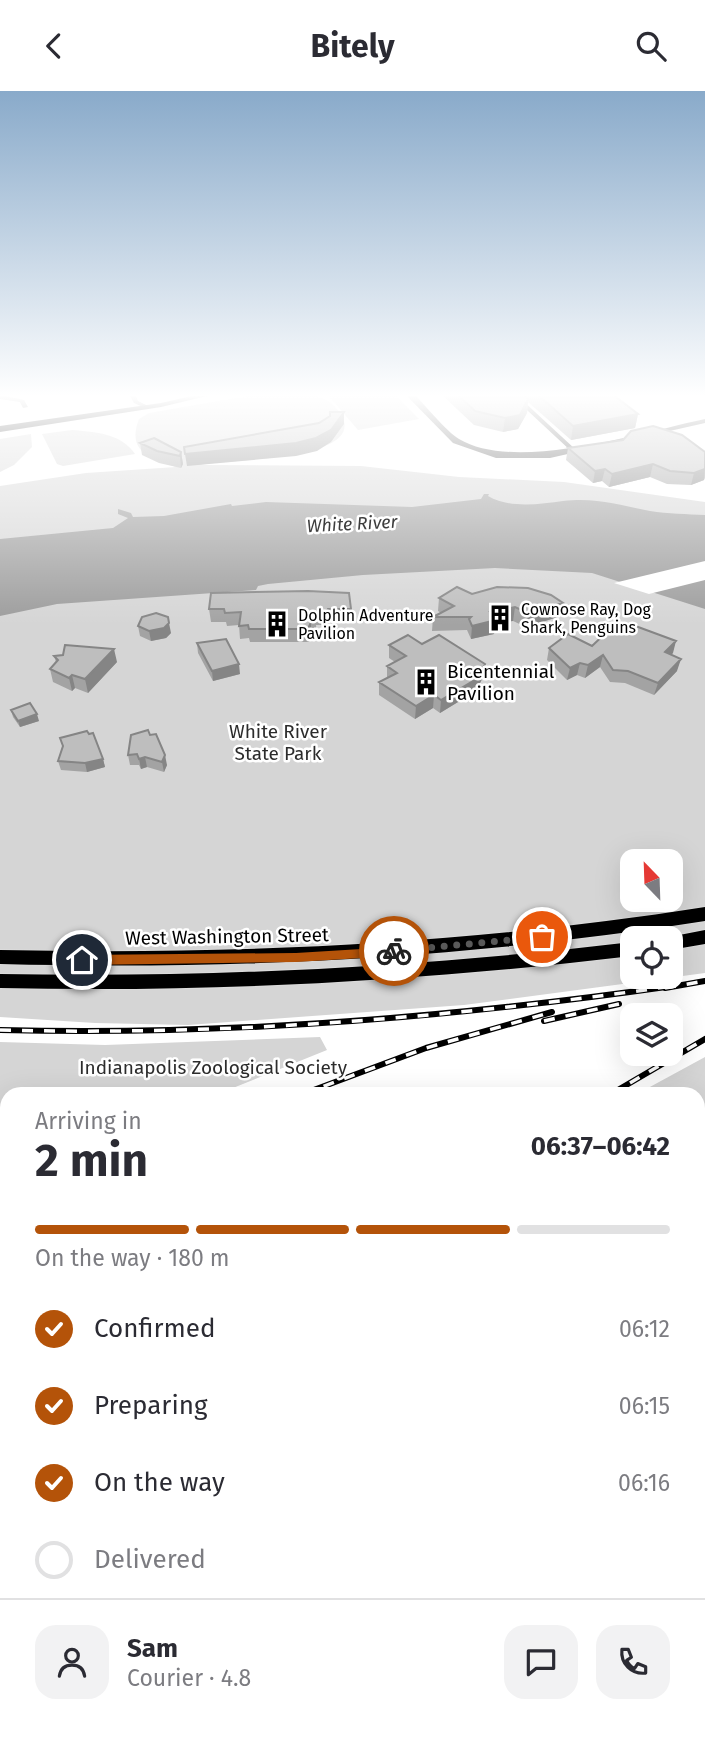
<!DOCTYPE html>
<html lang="en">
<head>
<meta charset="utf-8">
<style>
  body { margin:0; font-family:"Fira Sans",sans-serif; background:#f2f2f3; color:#2b2b33; height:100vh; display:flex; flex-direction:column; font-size:26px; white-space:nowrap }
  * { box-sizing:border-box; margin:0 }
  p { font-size:23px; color:#7c7c81 }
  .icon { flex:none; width:38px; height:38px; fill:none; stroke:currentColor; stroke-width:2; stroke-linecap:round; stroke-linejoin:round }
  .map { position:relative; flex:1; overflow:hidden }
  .sheet { position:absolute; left:0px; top:996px; width:705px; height:653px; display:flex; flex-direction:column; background:#fff; border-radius:21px 21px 0 0; box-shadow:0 7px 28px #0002 }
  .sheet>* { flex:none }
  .needle { width:46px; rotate:337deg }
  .controls { position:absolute; left:620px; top:758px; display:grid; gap:14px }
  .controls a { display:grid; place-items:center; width:63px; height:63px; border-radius:14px; background:#fff; box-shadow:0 7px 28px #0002; font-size:35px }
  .pin { position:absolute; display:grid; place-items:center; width:60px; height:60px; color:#fff; margin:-30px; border:4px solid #fff; border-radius:50%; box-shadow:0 2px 7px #0007 }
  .courier { position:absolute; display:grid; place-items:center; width:70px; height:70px; margin:-35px; border:5px solid #b45309; border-radius:50%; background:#fff; color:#222; box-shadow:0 2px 9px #0007 }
  .head em { font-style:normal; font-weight:700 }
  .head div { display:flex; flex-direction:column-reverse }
  .head { display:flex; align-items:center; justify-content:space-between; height:119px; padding:0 35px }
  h1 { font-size:46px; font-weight:700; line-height:52px }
  .bar { display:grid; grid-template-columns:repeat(4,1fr); gap:10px 7px; align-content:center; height:84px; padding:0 35px }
  .bar i { height:9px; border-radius:5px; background:#e1e1e2 }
  .bar .active { background:#b45309 }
  .bar p { grid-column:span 4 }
  .line { display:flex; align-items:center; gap:18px; padding:0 35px; border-top:2px solid #e1e1e2 }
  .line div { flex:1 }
  .round { display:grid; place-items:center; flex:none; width:74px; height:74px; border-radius:21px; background:#f2f2f3 }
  ol { padding:0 35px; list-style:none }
  li { display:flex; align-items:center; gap:21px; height:77px }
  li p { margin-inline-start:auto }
  li .icon { padding:7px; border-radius:50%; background:#b45309; color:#fff; stroke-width:4 }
  li:last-child { color:#7c7c81 }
  li i { width:38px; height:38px; border:4px solid #e1e1e2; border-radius:50% }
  header { display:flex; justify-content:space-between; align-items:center; height:91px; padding:0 35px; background:#fff; font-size:32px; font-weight:700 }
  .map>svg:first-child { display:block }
</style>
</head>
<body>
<header><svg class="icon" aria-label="back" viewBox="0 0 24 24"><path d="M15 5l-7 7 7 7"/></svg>Bitely<svg class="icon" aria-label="search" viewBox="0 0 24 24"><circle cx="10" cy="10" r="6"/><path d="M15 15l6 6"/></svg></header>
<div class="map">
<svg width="705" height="1647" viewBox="0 0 705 1647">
  <rect width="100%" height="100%" fill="#fff"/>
  <path fill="#d5d5d5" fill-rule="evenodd" d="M259 303C284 303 318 296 336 317 383 371 222 368 201 374L361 375 459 386 564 391 705 411V882L464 914 188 934 95 932 0 926V395L86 382 176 376C151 368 126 361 139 328L149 322ZM632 770H670V808H632ZM632 847H670V886H632Z
    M327 303H394L419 328 358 339Z
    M72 339C95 341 121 342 135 363L63 375 57 373 42 343Z
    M31 343 32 356 14 374 0 381V348Z
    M320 946 327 959 218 1003H7V1087L0 1090V951L105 954Z
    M705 966V1135L698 1137V1003H637Z
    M7 1366V1444L0 1447V1371Z"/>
  <path fill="#9c9c9c" d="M484 403H489L488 405C510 418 540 413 563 410 596 406 619 414 650 420 668 423 687 423 705 424V518L592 482 495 477 363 484 268 493 258 495 256 499 57 513 0 525V448L113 437 128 427 118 423V418L131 422 133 426 164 425 231 413 232 415 266 411 412 416 481 408Z"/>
  <path fill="#fff" d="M705 470V489L649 503 614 492Z"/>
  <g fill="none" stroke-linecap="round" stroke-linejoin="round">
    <g stroke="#dbdbdb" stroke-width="2">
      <path id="primary" d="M705 816V830C469 867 239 879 0 873V859C238 864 469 853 705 816Z
        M705 839V853L670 859V847H664Z
        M632 851V865C421 890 212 902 0 897V883C212 887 421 876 632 851Z"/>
    </g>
    <path fill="#4e4e4e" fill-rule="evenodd" d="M129 303H135L138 310 148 315 145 317 134 312Z
      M527 303H539L521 308 575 358V360H571L514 307Z
      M0 304 24 309 28 316 23 317 20 311 0 308Z
      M705 1542V1559L698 1562V1545Z
      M528 1642H554L552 1647H526Z
      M587 1642H606L608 1647H589Z"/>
    <path fill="#4e4e4e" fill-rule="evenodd" d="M405 303H414C426 315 446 340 459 348 515 382 643 341 705 328V332L550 367H496L453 352Z"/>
    <path fill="#1b1b1b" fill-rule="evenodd" d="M201 303 207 305 161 316 0 341V335L161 312Z"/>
    <use href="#primary" fill="#000" fill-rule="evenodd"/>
    <g stroke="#000" stroke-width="6">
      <path id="rail-far1" d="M665 897 705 890
        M544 930 619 913
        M0 939C226 945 449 927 673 895
        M303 1003 426 957 552 921
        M611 1003 705 948
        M698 1079 705 1075
        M0 1143 7 1140"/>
    </g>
    <g stroke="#000" stroke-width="8">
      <path id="rail" d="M0 1353 7 1349
        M0 1392 7 1388"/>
    </g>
    <use href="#rail-far1" stroke="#fff" stroke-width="3.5" stroke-dasharray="11" stroke-linecap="butt"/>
    <use href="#rail" stroke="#fff" stroke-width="5" stroke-dasharray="16" stroke-linecap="butt"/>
  </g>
  <path fill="#a3a3a3" d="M441 303H524L527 306V303H612L638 323 635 337 571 349 528 311 527 322 518 338 503 341 474 334Z
    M140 352 181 361 183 373 181 377 159 372 142 364Z
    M568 357 705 361V387L704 389 691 394 667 393 650 386 609 396 602 390 593 392 566 369Z
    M472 503 561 525 526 536 513 530 496 532 494 543 471 548 467 539 432 540 433 526 441 522 438 520 439 507Z
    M209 518H351V531H328L327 534H316L317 544H311L309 551H250L249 547 240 548 239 534 227 535 226 531H211Z
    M138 535 171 542 166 547 151 550 140 545Z
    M197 552 240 583 213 590 198 562Z
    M422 553 485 573 483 586 476 600 440 622 433 617 415 628 379 604V591L387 587V575L395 571 389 567V554Z
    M592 555 673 562 671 564 677 580 654 604 625 592 610 591 600 576 585 587 577 584 567 589 547 569 549 557Z
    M54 565 117 571 88 602 75 597 72 600 53 591 50 578 56 571Z
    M11 619 39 630 20 636 13 626Z
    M131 644 167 674 164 681 147 676 141 678 139 674H130L128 664Z
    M103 668 105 676 87 681 61 679 58 670Z"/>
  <path fill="#858585" d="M528 308 527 322 518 338 503 341 505 327Z
    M344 321V333L331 351 317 360 296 365 187 375 185 363 316 347Z
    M638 323 635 337 571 349 573 335Z
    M181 361 183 373 181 377 180 365Z
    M653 373 650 386 609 396 612 383Z
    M605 378 602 390 593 392 595 380Z
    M705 378 704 389 691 394 694 382Z
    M563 512 561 525 526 536 528 522Z
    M515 516 513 530 496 532 494 543 471 548 472 535 490 521Z
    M311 531V544L309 551 308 538Z
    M169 532 171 542 166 547 151 550 149 540Z
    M676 550 673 562 661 573 665 561Z
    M114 558 117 571 88 602 85 588Z
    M603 564 600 576 585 587 588 574Z
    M681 568 677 580 654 604 658 592Z
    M580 572 577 584 567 589 570 577Z
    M239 573 240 583 213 590 212 580Z
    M485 573 483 586 476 600 440 622 441 609Z
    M72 584 75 597 72 600 69 587Z
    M434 604 433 617 415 628 416 615Z
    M37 623 39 630 20 636 18 630Z
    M165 664 167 674 164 681 162 671Z
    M145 666 147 676 141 678 139 668Z
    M103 668 105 676 87 681 85 672Z"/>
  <path fill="#bebebe" stroke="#858585" stroke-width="2" d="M457 303H524L528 308 520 324 505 327 475 320Z
    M537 303H612L638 323 573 335Z
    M330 321H344L331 339 316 347 296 352 185 363 184 356 319 332 330 325Z
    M653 335 682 344 705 361V378L694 382 670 380 653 373 612 383 605 378 595 380 568 357 623 349 631 340Z
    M154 347 181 361 180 365 157 360 140 352Z
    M457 496 472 503 497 496 528 497 551 504 563 512 528 522 515 516 490 521 496 529 472 535 469 528 471 526H433L454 515 439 507Z
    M308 500 349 502 351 518H328L327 521H316V531H311L308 538H249L248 534 239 535 241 521 225 522 224 518H209L211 502Z
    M156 522 168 526 169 532 164 537 149 540 138 535 142 526Z
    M630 533 676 550 665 561 681 568 658 592 628 580 613 579 603 564 588 574 580 572 570 577 549 557 568 543 592 555 612 536 622 540Z
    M408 544 422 553 439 544 485 573 478 587 441 609 434 604 416 615 379 591 397 582 387 575 406 565 389 554Z
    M226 548 239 573 212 580 197 552Z
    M65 554 114 558 85 588 72 584 69 587 50 578 58 569 54 565 63 564Z
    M30 612 37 623 18 630 11 619Z
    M148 639 150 644 156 643 165 664 162 671 145 666 139 668 137 663 128 664 131 644Z
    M87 640 89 643 93 642 103 668 85 672 58 670 63 655 60 647Z"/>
  <linearGradient id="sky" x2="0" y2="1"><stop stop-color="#89aaca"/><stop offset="0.57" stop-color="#fff"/><stop offset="1" stop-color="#fff" stop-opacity="0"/></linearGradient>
  <rect width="705" height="534" fill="url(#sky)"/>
  <path fill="#b45309" d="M394 856 400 860 394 865 296 871 82 874 77 869 82 864 296 862Z"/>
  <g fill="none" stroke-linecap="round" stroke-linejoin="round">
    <path stroke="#595959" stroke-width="7" stroke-dasharray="0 12.6" d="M394 860 542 846"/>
  </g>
  <defs>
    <g id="building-bare" transform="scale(2.1)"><path d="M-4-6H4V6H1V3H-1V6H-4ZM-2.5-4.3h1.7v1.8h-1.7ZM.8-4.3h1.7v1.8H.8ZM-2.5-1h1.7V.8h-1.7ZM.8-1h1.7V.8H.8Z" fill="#000" stroke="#fff" stroke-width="2.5" paint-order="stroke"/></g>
  </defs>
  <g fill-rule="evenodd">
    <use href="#building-bare" x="500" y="527"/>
    <use href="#building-bare" x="277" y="533"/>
    <use href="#building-bare" x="426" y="591"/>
  </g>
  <g text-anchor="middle" stroke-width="5" stroke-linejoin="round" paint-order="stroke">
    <g font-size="16" fill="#000" stroke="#fff" text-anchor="start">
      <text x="521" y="524">Cownose Ray, Dog<tspan x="521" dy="18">Shark, Penguins</tspan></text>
      <text x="298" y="530">Dolphin Adventure<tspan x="298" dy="18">Pavilion</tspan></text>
    </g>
    <g font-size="18" font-style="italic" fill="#3d3d3d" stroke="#fff">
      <text transform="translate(352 433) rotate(-3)" y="6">White River</text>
    </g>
    <g font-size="19" fill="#000" stroke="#fff" text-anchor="start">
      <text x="447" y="587">Bicentennial<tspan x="447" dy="22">Pavilion</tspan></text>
    </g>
    <g font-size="19" fill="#2c2c2c" stroke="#fff">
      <text x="278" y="647">White River<tspan x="278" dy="22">State Park</tspan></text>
      <text x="213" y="983">Indianapolis Zoological Society</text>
    </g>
    <g font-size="19" fill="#000" stroke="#fff">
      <text transform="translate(227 845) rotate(-1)" y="7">West Washington Street</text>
    </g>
  </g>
</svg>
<div class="controls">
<a><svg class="needle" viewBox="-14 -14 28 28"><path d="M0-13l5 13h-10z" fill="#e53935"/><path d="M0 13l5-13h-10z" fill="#7c7c81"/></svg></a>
<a><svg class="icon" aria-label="locate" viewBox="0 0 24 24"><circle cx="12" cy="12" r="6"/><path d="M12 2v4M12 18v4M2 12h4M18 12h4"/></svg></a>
<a><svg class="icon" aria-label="layers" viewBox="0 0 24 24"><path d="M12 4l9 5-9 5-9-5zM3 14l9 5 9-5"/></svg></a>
</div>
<div class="pin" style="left:542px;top:846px;background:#ea580c"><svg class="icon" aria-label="bag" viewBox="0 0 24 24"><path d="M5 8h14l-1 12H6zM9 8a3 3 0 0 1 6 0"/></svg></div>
<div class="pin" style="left:82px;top:869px;background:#1f2937"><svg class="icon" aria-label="home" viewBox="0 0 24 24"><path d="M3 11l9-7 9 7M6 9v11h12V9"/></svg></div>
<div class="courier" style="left:394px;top:860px"><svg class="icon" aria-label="bike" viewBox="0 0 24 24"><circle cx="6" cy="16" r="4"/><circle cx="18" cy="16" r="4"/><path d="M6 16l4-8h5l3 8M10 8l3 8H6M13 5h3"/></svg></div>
<section class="sheet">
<div class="head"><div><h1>2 min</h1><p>Arriving in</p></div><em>06:37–06:42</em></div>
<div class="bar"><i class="active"></i><i class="active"></i><i class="active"></i><i></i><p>On the way · 180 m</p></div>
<ol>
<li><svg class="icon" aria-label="check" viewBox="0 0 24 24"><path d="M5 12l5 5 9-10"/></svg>Confirmed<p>06:12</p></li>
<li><svg class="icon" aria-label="check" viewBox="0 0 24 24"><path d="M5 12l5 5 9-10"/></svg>Preparing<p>06:15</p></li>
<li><svg class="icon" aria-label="check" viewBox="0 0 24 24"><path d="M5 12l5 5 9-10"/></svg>On the way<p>06:16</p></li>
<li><i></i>Delivered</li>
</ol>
<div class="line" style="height:126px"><a class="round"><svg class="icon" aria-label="person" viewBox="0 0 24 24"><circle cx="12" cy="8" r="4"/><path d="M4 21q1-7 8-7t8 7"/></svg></a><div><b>Sam</b><p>Courier · 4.8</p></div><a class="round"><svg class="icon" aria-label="chat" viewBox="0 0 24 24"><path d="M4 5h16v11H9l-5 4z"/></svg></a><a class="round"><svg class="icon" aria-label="phone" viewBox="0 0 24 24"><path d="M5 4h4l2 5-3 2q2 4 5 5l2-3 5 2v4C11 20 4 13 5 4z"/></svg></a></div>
</section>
</div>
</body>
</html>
